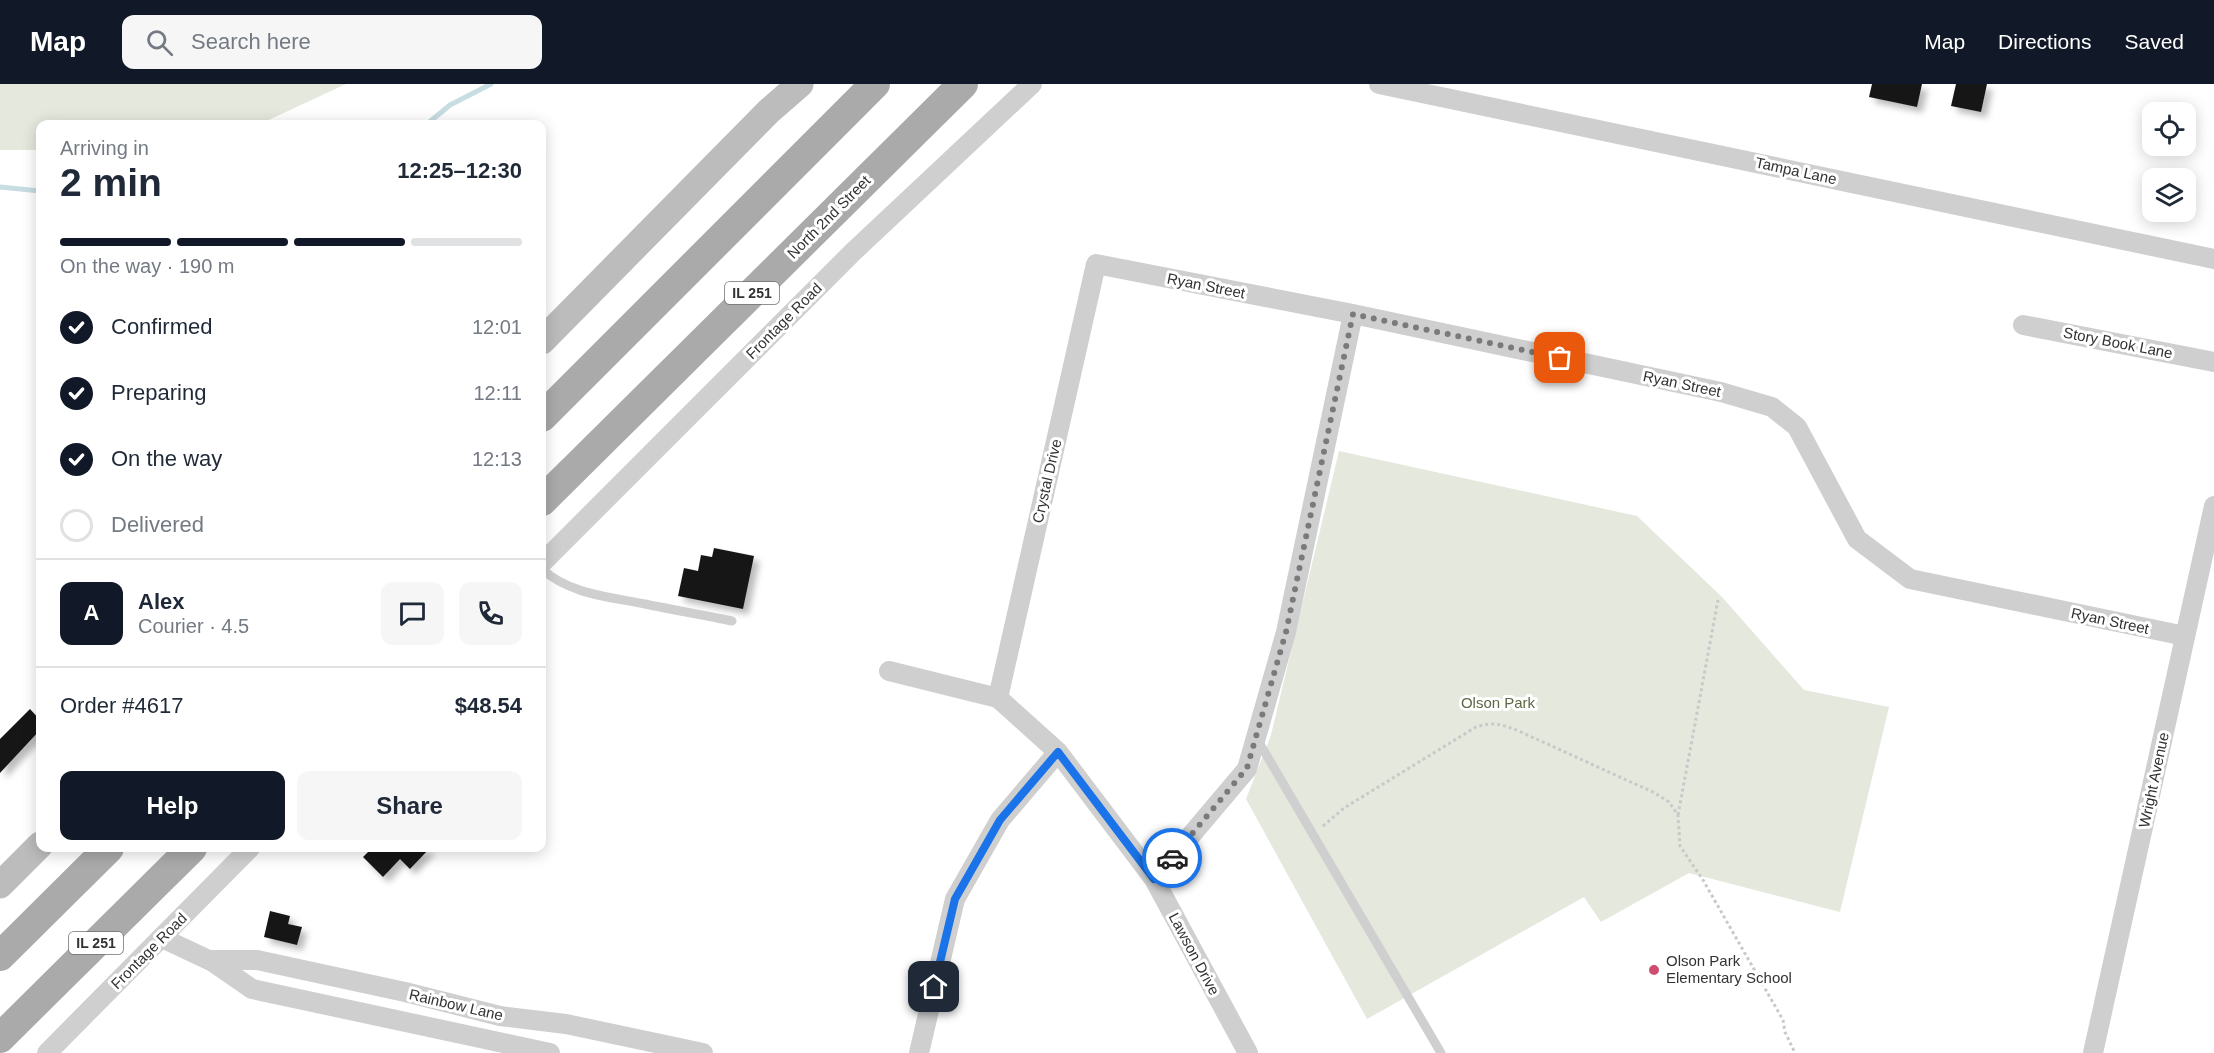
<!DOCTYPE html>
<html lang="en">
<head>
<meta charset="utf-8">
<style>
  body { margin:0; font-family:Arial,sans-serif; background:#f6f6f7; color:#1f2937; height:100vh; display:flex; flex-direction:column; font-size:22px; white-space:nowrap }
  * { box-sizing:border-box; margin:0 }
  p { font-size:20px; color:#747a83 }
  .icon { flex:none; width:33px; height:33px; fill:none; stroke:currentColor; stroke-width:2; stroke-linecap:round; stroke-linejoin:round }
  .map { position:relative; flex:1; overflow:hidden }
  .sheet { position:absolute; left:36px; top:36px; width:510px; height:732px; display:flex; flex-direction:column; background:#fff; border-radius:12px; box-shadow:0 3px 15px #0003 }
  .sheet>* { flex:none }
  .buttons { position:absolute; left:2142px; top:18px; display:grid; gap:12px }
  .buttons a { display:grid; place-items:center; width:54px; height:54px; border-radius:12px; background:#fff; box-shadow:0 3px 15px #0003; font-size:30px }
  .pin { position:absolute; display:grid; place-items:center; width:51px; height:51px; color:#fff; margin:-26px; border-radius:12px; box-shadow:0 3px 9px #0006 }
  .courier { position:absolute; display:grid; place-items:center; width:60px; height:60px; margin:-30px; border:4px solid #1a73e8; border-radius:50%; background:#fff; color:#222; box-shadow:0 2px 8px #0007 }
  .headline em { font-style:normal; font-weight:700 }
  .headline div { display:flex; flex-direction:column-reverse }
  .headline { display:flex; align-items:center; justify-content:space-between; height:102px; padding:0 24px }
  h1 { font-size:39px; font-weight:700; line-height:45px }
  .bar { display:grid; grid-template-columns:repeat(4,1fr); gap:9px 6px; align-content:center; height:72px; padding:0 24px }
  .bar i { height:8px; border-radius:4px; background:#e0e1e3 }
  .bar .current { background:#111827 }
  .bar p { grid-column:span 4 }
  .line { display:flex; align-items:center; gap:15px; padding:0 24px; border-top:2px solid #e0e1e3 }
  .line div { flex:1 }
  .round { display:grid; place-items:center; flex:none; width:63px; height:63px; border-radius:12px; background:#f6f6f7 }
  ol { padding:0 24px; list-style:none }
  li { display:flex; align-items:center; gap:18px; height:66px }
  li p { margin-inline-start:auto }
  li .icon { padding:6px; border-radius:50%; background:#111827; color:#fff; stroke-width:4 }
  li:last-child { color:#747a83 }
  li i { width:33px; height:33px; border:3px solid #e0e1e3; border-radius:50% }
  .cta { display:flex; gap:12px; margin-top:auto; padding:12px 24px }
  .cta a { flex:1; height:69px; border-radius:12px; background:#111827; color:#fff; font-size:24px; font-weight:700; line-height:69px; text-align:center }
  .cta a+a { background:#f6f6f7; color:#1f2937 }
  header { display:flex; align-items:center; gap:36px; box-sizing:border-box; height:84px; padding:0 30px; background:#111827; color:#fff }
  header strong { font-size:28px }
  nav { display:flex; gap:33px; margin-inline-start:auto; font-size:21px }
  .search { width:420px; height:54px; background:#f6f6f7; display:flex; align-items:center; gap:15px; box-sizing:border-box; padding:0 21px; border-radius:12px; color:#747a83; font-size:22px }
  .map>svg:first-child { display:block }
</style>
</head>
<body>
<header>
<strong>Map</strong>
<div class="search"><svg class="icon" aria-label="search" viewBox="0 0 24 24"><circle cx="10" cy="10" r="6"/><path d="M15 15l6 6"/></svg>Search here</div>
<nav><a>Map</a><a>Directions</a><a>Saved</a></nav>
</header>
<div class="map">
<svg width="2214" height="969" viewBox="0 0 2214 969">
  <defs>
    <filter id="shadow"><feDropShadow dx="5.5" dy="5.5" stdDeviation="3" flood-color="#0004"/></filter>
  </defs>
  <rect width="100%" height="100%" fill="#fff"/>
  <path fill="#e4e8dd" d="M0 0H346L260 40H40V66H0Z
    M1339 367 1637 432 1722 513 1804 606 1889 623 1840 828 1689 789 1601 838 1584 813 1367 935 1246 715 1271 651Z"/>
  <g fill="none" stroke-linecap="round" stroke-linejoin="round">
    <path stroke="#c7dde2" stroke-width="5" d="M427 40 450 21 491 0
      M0 103 40 107"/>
  </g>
  <path fill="#191919" filter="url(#shadow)" d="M1872 0H1922L1917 23 1869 13Z
    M1956 0H1987L1981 28 1951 22Z
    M714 464 754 472 743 525 678 512 684 484 698 487 701 471 712 473Z
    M30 625 40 636V646L0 689V655Z
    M372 764H430L410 785 400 775 383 793 363 773Z
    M270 827 290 832 288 840 302 843 297 861 264 853Z"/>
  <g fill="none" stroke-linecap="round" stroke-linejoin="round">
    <path stroke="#c9c9c9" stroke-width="3" stroke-dasharray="3 3" stroke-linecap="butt" d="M1678 731 1718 516
      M1323 742 1344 724 1476 643C1494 637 1504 641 1521 648L1655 709 1669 718 1678 731 1680 762 1703 796 1783 936 1785 948 1795 969"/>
    <path stroke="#cfcfcf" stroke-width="9" d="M542 485C569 510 610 513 645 520 674 526 703 531 732 537
      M1257 655 1441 969"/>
    <path stroke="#cfcfcf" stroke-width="20" d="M1379 0 2214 175
      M2023 241 2214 278
      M542 479 854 167 1032 0
      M889 587 998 614 1058 668 1154 795 1248 969
      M998 614 1096 180 1353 230 1721 308 1772 323 1797 343 1857 455 1910 495 2185 552
      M1154 795 1247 685 1286 548 1353 230
      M162 854 213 878 252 905 550 969
      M210 876H257L405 908 500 932 566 940 703 969
      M47 969 250 764
      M919 969 955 815 1000 736 1058 668
      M2093 969 2214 422"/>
    <path stroke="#bcbcbc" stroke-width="27" d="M542 257 769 27 800 0
      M0 801 40 761"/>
    <path stroke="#aaa" stroke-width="30" d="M542 333 875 0
      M542 417 963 0
      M0 872 109 764
      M0 954 192 764"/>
  </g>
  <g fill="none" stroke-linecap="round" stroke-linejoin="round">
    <path stroke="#7a7a7a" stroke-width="6" stroke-dasharray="0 10.8" d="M1172 774 1247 684 1286 548 1353 230 1560 274"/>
    <path stroke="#1a73e8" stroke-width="8" d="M934 903 955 815 1000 736 1058 668 1154 795 1172 774"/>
  </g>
  <circle fill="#d14d6f" stroke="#fff" stroke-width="2" cx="1654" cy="886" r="6"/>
  <g text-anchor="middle" stroke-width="6" stroke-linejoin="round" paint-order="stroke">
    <g fill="#fff" stroke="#707070" stroke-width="1.5">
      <rect x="725" y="198" width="54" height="22" rx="4.5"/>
      <rect x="69" y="848" width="54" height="22" rx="4.5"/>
    </g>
    <g font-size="14" font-weight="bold" fill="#323232">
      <text x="752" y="214">IL 251</text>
      <text x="96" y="864">IL 251</text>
    </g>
    <g font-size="15" fill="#323232" stroke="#fff">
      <text transform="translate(1796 87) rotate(12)" y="5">Tampa Lane</text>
      <text transform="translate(829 133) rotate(-45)" y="5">North 2nd Street</text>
      <text transform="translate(1206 202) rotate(11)" y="5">Ryan Street</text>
      <text transform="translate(784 237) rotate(-45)" y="5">Frontage Road</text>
      <text transform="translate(2118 259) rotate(11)" y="5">Story Book Lane</text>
      <text transform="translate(1682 300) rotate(12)" y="5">Ryan Street</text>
      <text transform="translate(1047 397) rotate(-77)" y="5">Crystal Drive</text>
      <text transform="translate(2110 537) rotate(12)" y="5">Ryan Street</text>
      <text transform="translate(2154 696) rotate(-78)" y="5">Wright Avenue</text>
      <text transform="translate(149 867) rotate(-45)" y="5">Frontage Road</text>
      <text transform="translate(1194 870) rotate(62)" y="5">Lawson Drive</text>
      <text transform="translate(456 921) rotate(13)" y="5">Rainbow Lane</text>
    </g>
    <g font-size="15" fill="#5c6944" stroke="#fff">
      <text x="1498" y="624">Olson Park</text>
    </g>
    <g font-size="15" fill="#323232" stroke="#fff" text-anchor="start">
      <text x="1666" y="882">Olson Park<tspan x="1666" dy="17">Elementary School</tspan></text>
    </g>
  </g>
</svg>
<div class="buttons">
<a><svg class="icon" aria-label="locate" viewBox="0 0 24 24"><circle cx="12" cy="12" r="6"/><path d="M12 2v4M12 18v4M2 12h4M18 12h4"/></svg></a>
<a><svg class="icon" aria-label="layers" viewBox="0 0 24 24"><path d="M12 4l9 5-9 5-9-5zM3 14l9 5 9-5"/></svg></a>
</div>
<div class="pin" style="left:1560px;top:274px;background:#ea580c"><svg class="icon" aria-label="bag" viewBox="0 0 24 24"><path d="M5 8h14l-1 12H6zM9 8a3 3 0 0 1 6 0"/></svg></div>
<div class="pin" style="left:934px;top:903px;background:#1f2937"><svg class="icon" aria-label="home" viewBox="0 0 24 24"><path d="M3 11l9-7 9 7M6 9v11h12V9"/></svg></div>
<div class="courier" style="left:1172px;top:774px"><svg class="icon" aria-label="car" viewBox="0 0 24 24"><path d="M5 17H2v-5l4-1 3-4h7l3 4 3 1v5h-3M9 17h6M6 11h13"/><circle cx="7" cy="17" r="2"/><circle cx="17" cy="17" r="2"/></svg></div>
<section class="sheet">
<div class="headline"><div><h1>2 min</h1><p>Arriving in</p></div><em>12:25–12:30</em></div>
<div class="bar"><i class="current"></i><i class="current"></i><i class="current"></i><i></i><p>On the way · 190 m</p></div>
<ol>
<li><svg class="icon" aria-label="check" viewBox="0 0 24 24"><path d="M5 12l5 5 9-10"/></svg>Confirmed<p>12:01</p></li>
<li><svg class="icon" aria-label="check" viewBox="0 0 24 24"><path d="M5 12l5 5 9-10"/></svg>Preparing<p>12:11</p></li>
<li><svg class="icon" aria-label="check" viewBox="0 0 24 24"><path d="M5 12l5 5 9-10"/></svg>On the way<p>12:13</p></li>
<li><i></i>Delivered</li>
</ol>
<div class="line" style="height:108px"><b class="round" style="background:#111827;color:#fff">A</b><div><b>Alex</b><p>Courier · 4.5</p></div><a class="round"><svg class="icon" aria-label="chat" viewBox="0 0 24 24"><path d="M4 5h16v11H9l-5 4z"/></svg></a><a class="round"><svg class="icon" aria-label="phone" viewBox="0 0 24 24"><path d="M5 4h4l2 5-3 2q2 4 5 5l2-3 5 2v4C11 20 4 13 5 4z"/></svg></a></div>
<div class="line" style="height:78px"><div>Order #4617</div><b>$48.54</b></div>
<div class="cta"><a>Help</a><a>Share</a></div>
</section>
</div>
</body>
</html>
